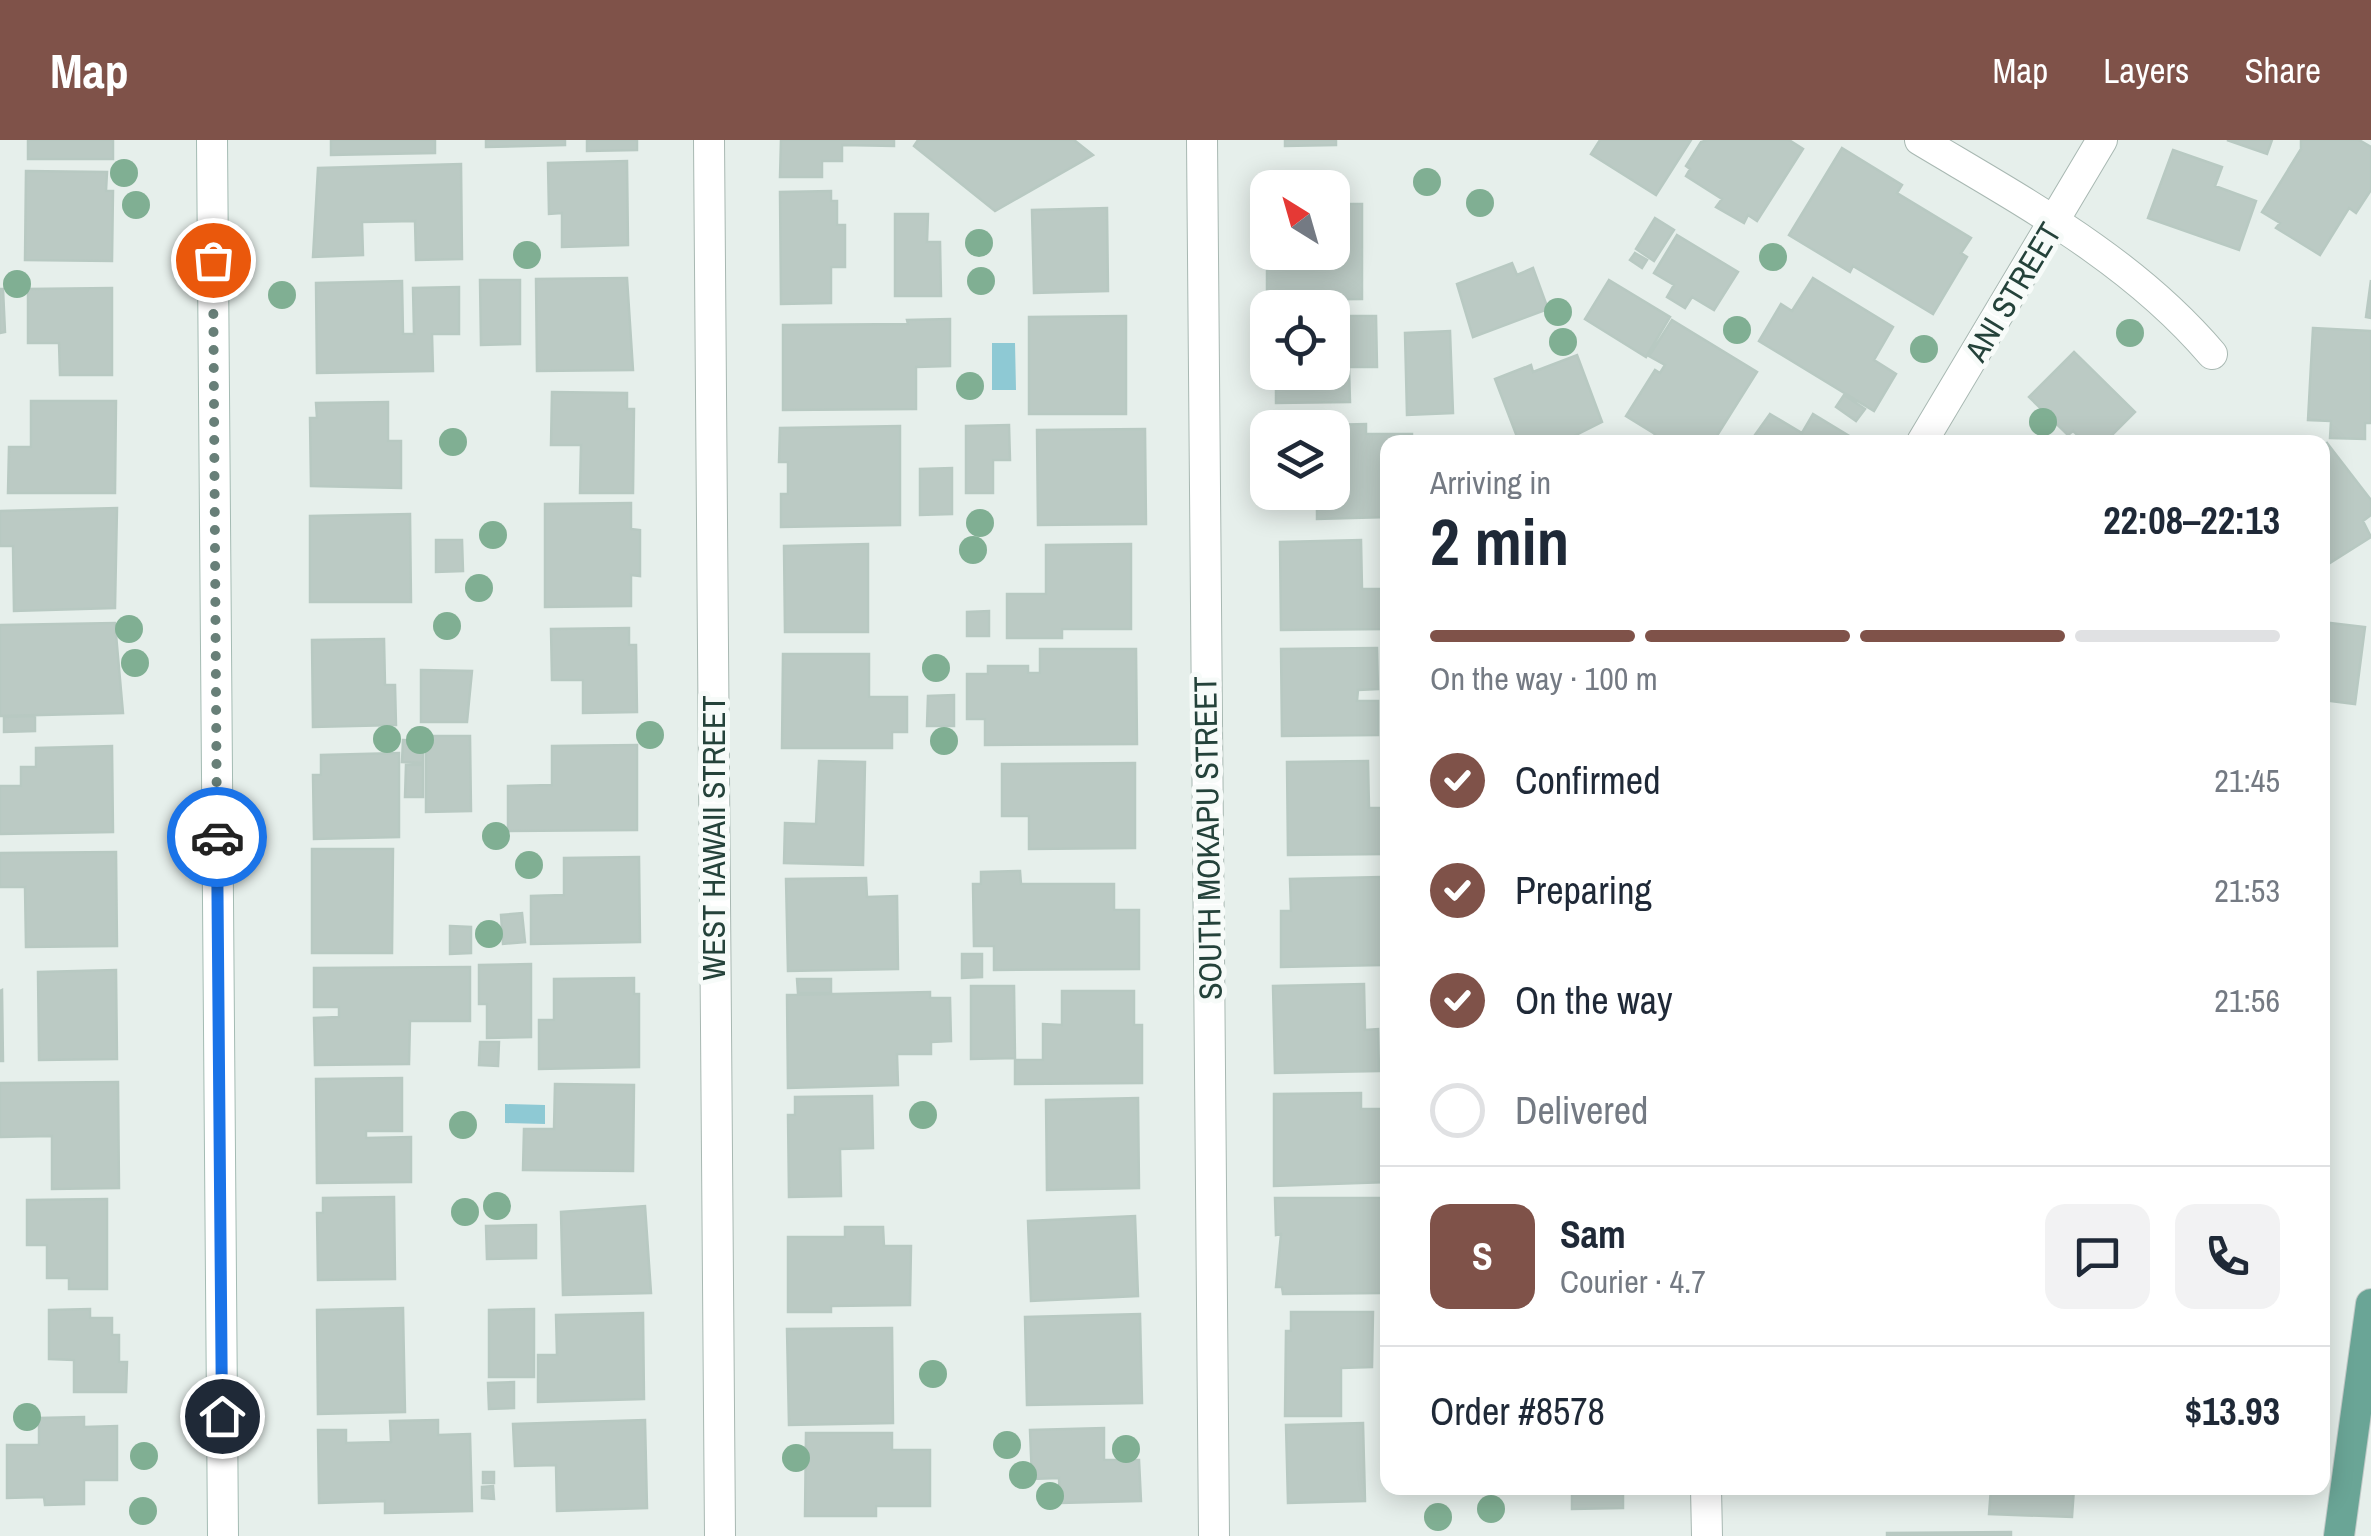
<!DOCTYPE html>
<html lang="en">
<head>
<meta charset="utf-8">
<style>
  body { margin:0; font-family:"Archivo Narrow",sans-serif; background:#f2f2f3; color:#1f2937; height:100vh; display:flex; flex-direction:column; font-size:38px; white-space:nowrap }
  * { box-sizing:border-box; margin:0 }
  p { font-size:32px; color:#747a83 }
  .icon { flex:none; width:55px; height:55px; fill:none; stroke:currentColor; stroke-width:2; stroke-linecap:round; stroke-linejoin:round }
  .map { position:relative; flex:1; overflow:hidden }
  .drawer { position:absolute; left:1380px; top:295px; width:950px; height:1060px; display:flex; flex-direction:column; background:#fff; border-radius:20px; box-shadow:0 5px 25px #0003 }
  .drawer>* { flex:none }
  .needle { width:65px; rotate:323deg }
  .tools { position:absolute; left:1250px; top:30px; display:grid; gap:20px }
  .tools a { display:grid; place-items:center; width:100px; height:100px; border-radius:20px; background:#fff; box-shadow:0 5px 25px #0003; font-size:50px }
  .pin { position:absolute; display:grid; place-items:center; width:85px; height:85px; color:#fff; margin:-42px; border:5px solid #fff; border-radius:50%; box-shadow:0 2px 10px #0007 }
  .courier { position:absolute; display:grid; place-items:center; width:100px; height:100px; margin:-50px; border:8px solid #1a73e8; border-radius:50%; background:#fff; color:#222; box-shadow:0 2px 12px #0007 }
  .head em { font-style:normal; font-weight:700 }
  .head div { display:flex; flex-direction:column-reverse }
  .head { display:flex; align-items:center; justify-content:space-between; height:170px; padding:0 50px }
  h1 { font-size:65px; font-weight:700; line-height:75px }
  .bar { display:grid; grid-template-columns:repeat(4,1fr); gap:15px 10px; align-content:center; height:120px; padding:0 50px }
  .bar i { height:12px; border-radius:8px; background:#e0e1e3 }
  .bar .current { background:#7f5249 }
  .bar p { grid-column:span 4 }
  .line { display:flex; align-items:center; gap:25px; padding:0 50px; border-top:2px solid #e0e1e3 }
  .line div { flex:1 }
  .round { display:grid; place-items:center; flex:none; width:105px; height:105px; border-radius:20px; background:#f2f2f3 }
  ol { padding:0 50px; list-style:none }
  li { display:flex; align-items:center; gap:30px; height:110px }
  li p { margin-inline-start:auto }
  li .icon { padding:10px; border-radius:50%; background:#7f5249; color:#fff; stroke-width:4 }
  li:last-child { color:#747a83 }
  li i { width:55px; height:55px; border:5px solid #e0e1e3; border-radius:50% }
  header { display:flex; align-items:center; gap:60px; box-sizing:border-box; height:140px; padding:0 50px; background:#7f5249; color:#fff }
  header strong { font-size:48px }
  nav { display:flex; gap:55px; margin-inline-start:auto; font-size:35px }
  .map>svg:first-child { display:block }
</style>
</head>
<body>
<header>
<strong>Map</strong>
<nav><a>Map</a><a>Layers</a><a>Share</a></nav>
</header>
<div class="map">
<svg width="2371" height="1396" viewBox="0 0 2371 1396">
  <rect width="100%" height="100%" fill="#e6efeb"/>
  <path fill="#8ec9d4" d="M992 203H1015L1016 250H992Z
    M505 964 545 965V984L505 983Z"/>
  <path fill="#bbcac4" stroke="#b8c9c2" stroke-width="2.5" d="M28 0H113V19H28Z
    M331 0H435V13L331 15Z
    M486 0H565V5L486 7Z
    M587 0H637V10L587 11Z
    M781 0H894V6L842 5V21H822V37H780Z
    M918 0H1074L1093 15 995 71 914 6Z
    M1285 0H1336V5L1285 6Z
    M1600 0H1691L1656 55 1591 14Z
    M1708 0H1789L1803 9 1757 81 1748 75 1744 83 1716 67 1722 59 1686 36 1690 29 1686 26 1701 2Z
    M2227 0H2272L2267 14Z
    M2301 0H2359L2371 7V50L2356 73 2349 68 2320 115 2276 88 2280 83 2262 72 2301 9Z
    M1842 8 1902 45 1897 53 1971 98 1961 113 1967 117 1933 174 1853 126 1850 132 1789 95Z
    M2173 10 2222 27 2215 46 2256 61 2239 110 2148 78Z
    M627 21 628 105 562 107V73L549 74 548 23Z
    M461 24 462 119 416 120 415 81 362 82 363 115 313 117 318 28Z
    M26 31 107 32 106 51H113L112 121 25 120Z
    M831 51V61H837V85H845V127H831V163L781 164 780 52Z
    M1332 64H1362V159L1267 160V109L1268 112H1332Z
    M1107 68 1108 151 1034 153 1032 70Z
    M895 74H928L927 102H940L941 156H895Z
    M1655 78 1674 90 1654 121 1636 109Z
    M1677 95 1738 132 1714 170 1692 157 1685 168 1667 157 1674 145 1654 133Z
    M1635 113 1647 120 1642 128 1630 120Z
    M1512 123 1517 135 1533 128 1548 169 1473 197 1457 144Z
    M627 138 633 230 537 231 536 139Z
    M1813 138 1893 187 1874 220 1896 234 1874 271 1759 201 1781 164 1792 171Z
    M480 140H520V204L481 205Z
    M1609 140 1670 177 1646 217 1585 179Z
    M2371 140V178L2366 177Z
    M402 141 403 194H414L413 148 459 147V194H432L433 231 317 233 316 143Z
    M112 148V235H60L59 203H28V149Z
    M0 149H3L5 192 0 193Z
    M1126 176V274H1029V177Z
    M1332 176H1376L1377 227H1349L1350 262 1276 263V232H1332Z
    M950 179V226L916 227V269L783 270V185L908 184 907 180Z
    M1672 180 1757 232 1713 302H1650L1655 294 1626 276 1655 230 1660 233 1665 225 1649 216Z
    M2313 188 2371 191V283H2365V299L2330 298 2331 281 2308 280Z
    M1450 191 1453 273 1407 275 1405 193Z
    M2074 212 2135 272 2105 302H2085L2073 291 2068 295 2029 257Z
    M1577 215 1602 282 1562 302H1519L1495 239 1531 225 1533 232Z
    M552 252 627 253V269H634L633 353H580L581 305H551Z
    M1844 255 1865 269 1856 281 1836 267Z
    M31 261H116L115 353H8L9 307H31Z
    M388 262V301H401V348L311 346 310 278H317L316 263Z
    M1770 274 1802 293 1813 274 1856 300 1750 302Z
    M1366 284V294H1412V302H1388V377L1317 379V352H1332V288L1281 286Z
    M1009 285 1010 320H993V353H966V286Z
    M900 286V385L781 387V354H788V322H779L780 288Z
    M1145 289 1146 384 1038 385 1037 290Z
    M2327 303 2371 360V375L2363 381 2371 397 2322 428V306Z
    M952 328V374L920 375V329Z
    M631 363V389L640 390V436L631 435V466L545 467V364Z
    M117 368 115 468 14 471 13 406H0V371Z
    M410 374 411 462H310V376Z
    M436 400H462L463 431 436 432Z
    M1361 400 1362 449H1388V489L1281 490 1280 402Z
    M868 404V492H785L784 406Z
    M1131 404V489H1062V498H1007V454H1046V405Z
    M989 471V496H967V472Z
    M2322 482 2365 487 2355 564 2322 560Z
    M115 483 123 573 0 576V485Z
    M629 488V505H636L637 572 583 573V540H552L551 489Z
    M384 499 385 545H395L396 585 313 587 312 500Z
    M1377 508 1378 549 1358 550 1357 561H1378V595L1282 596 1281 509Z
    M1040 509H1136L1137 604 985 605V579H967V534H988V526H1028V533H1040Z
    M783 514H869V557H907V592H892V608H782Z
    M421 530 472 531 467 582H421Z
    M954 555V586H927L928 556Z
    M35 576V591L4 592V577Z
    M426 596H470L471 671 426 672Z
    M403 600 423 601V623L402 622Z
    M637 605V690L508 691V646L552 645V606Z
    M112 606 113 692 0 694V646H21V627H36V608Z
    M399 613V697L314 699 313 635H321V615Z
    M819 621 865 622 863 725 784 723 785 683 816 684Z
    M1368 621 1369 668H1386V714L1288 715 1287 622Z
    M1135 623V708L1029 709V676H1002V624Z
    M406 625H423V657H405Z
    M312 709H393L392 813H312Z
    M116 712 117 806 26 807 25 747H0V713Z
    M639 717 640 802 531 804V756L564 755V718Z
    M1020 731 1021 744H1114V770H1139V829L994 830V806H974L973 744H981V732Z
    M1381 737 1382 825 1281 827V771H1291L1290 739Z
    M866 738 867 757 897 756 898 829 788 831 786 739Z
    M522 773 525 802 503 804 501 775Z
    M450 786 471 787V813L450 814Z
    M962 814H982V837L962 838Z
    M531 824V897L487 898V864H479V825Z
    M470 827V881H410L409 924 315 925 314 878 339 877V867H314V828Z
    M116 830 117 919 39 920 38 832Z
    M634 838V854H639V927L539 929V880H554V839Z
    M797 839H831V853H798Z
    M1364 844 1365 890 1378 889 1379 931 1275 933 1273 846Z
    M971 846H1014L1015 918 971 919Z
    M2 850 3 921H0V851Z
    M1062 851H1134V885H1142V943L1015 944V920H1043V884L1062 885Z
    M930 852V858H950L951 901 931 902V914H897L898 945 788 948 787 855Z
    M480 902H499L498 926 479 925Z
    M402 938V991H366V998L411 997V1042L317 1043 316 939Z
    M118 942 119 1048 52 1049V996L0 997V943Z
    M555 944 634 945 633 1031 523 1030 524 989H554Z
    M1361 953V969H1388V1042L1274 1046V954Z
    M872 956 873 1008 840 1009 841 1056 789 1057 788 975H795V957Z
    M1138 958 1139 1048 1047 1050 1046 960Z
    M394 1057 395 1139 318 1140 317 1073H323V1058Z
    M1275 1058H1388V1143H1384L1383 1153 1283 1154 1282 1147H1276L1281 1094 1276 1095Z
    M107 1059V1149H69V1138H47V1105H27V1060Z
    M645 1066 651 1153 563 1155 561 1072Z
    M1135 1076 1138 1156 1031 1161 1028 1081Z
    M536 1085V1118L487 1119 486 1086Z
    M845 1087H883L884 1106H911L910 1165 831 1166V1172H788V1097H845Z
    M403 1168 405 1272 318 1274 317 1170Z
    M90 1169V1178H112V1195H119V1222H127L126 1252H74V1220L49 1219V1170Z
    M534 1169V1237H489V1170Z
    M1291 1172H1373L1372 1227 1341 1228V1276H1285L1286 1191H1291Z
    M643 1173 644 1259 538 1262V1215H557L556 1175Z
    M1140 1174 1142 1263 1027 1265 1025 1177Z
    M892 1188 893 1283 789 1285 787 1189Z
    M514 1242V1268L489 1269 488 1243Z
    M84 1277V1287L117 1286V1340H84V1364L45 1365 44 1357 7 1358V1305H39V1278Z
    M438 1280V1295L470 1294 472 1371 385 1373V1361L319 1363 318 1290H346V1303L391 1302 390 1281Z
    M645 1280 647 1368 557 1371 556 1325 515 1326 513 1284Z
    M1363 1283 1365 1361 1288 1363 1286 1285Z
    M1104 1288V1320H1139L1141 1361 1060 1363 1059 1338 1032 1339 1030 1290Z
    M806 1293H892V1310H930V1366H876V1376H805Z
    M483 1332H494V1343H483Z
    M493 1346 494 1359 482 1358V1347Z
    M1572 1348H1623V1368L1572 1369Z
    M1775 1348H1872V1349L1775 1351Z
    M1991 1348H2074L2072 1377 1989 1374Z
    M2011 1392V1396H1887V1393Z"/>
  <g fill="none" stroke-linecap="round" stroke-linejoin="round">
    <g stroke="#a8b8b2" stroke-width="32">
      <path id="street" d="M709 0 720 1396
        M1202 0 1214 1396
        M1920 0C2025 63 2132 120 2212 214
        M1922 302 2102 0
        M1706 1348 1707 1396"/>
    </g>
    <g stroke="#a4bbb3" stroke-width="32">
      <path id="secondary" d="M212 0 223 1396"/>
    </g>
    <g stroke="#c2cac8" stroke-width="32">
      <path id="primary" d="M2339 1396 2371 1164"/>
    </g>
    <use href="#street" stroke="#fff" stroke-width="30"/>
    <use href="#secondary" stroke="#fff" stroke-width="30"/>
    <use href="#primary" stroke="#6aa596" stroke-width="30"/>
  </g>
  <g fill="#80af93">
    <circle cx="124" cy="33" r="14"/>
    <circle cx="1427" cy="42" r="14"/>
    <circle cx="1480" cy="63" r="14"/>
    <circle cx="136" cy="65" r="14"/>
    <circle cx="979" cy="103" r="14"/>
    <circle cx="527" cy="115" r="14"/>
    <circle cx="1773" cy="117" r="14"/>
    <circle cx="981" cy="141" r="14"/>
    <circle cx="17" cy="144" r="14"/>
    <circle cx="282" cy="155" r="14"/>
    <circle cx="1558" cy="172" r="14"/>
    <circle cx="1737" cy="190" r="14"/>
    <circle cx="2130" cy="193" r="14"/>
    <circle cx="1563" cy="202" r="14"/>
    <circle cx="1924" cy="209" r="14"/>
    <circle cx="970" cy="246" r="14"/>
    <circle cx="2043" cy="282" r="14"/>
    <circle cx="453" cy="302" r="14"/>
    <circle cx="980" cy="383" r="14"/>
    <circle cx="493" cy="395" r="14"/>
    <circle cx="973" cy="410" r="14"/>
    <circle cx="479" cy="448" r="14"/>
    <circle cx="447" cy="486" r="14"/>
    <circle cx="129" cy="489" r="14"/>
    <circle cx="135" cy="523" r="14"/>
    <circle cx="936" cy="528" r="14"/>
    <circle cx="650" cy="595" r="14"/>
    <circle cx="387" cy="599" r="14"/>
    <circle cx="420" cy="600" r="14"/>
    <circle cx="944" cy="601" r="14"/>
    <circle cx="496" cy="696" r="14"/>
    <circle cx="529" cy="725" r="14"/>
    <circle cx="489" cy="794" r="14"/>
    <circle cx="923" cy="975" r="14"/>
    <circle cx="463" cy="985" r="14"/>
    <circle cx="497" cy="1066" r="14"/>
    <circle cx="465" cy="1072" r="14"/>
    <circle cx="933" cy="1234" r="14"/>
    <circle cx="27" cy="1277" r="14"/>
    <circle cx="1007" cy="1305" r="14"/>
    <circle cx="1126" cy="1309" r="14"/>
    <circle cx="144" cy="1316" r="14"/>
    <circle cx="796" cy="1318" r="14"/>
    <circle cx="1023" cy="1335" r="14"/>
    <circle cx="1050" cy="1356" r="14"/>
    <circle cx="1491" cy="1369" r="14"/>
    <circle cx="143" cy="1371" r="14"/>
    <circle cx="1438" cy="1377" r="14"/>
  </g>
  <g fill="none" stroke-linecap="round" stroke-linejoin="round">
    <path stroke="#687f78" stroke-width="10" stroke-dasharray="0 18" d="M213 120 217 697"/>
    <path stroke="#1a73e8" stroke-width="12" d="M217 697 222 1276"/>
  </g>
  <g text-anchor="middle" stroke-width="10" stroke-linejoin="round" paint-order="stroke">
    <g font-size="32" fill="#24423a" stroke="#f7fbf9">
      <text transform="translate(2013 152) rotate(-59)" y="11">ANI STREET</text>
      <text transform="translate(714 698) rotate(-90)" y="11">WEST HAWAII STREET</text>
      <text transform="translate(1208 698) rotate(-91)" y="11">SOUTH MOKAPU STREET</text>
    </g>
  </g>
</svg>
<div class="tools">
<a><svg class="needle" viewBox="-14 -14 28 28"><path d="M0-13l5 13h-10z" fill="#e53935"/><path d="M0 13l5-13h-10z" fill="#747a83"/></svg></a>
<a><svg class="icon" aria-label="locate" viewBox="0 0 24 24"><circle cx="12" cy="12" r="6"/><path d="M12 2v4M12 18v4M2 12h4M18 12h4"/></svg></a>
<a><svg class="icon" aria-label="layers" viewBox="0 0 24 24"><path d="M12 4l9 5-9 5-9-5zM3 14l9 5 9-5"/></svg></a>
</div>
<div class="pin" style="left:213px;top:120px;background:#ea580c"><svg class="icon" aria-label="bag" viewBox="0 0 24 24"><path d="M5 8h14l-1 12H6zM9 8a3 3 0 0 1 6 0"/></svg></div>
<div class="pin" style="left:222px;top:1276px;background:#1f2937"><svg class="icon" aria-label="home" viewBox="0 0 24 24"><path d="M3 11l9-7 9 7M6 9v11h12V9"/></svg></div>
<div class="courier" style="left:217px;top:697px"><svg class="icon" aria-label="car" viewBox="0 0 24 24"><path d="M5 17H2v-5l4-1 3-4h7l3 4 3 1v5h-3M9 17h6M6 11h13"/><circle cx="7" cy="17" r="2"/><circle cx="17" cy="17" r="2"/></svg></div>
<section class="drawer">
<div class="head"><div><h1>2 min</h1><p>Arriving in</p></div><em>22:08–22:13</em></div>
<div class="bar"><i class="current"></i><i class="current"></i><i class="current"></i><i></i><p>On the way · 100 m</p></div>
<ol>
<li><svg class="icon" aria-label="check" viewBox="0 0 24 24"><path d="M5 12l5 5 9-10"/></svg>Confirmed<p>21:45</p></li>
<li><svg class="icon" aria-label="check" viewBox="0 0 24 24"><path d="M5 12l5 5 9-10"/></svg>Preparing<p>21:53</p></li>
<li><svg class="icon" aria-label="check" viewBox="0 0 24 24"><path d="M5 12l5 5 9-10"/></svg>On the way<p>21:56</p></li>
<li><i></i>Delivered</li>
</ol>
<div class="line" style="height:180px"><b class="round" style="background:#7f5249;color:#fff">S</b><div><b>Sam</b><p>Courier · 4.7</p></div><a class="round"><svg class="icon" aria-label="chat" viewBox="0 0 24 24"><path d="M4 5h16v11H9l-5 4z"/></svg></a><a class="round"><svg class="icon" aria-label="phone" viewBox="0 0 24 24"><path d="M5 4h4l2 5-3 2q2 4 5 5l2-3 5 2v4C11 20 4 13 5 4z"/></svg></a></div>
<div class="line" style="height:130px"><div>Order #8578</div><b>$13.93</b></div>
</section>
</div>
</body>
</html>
